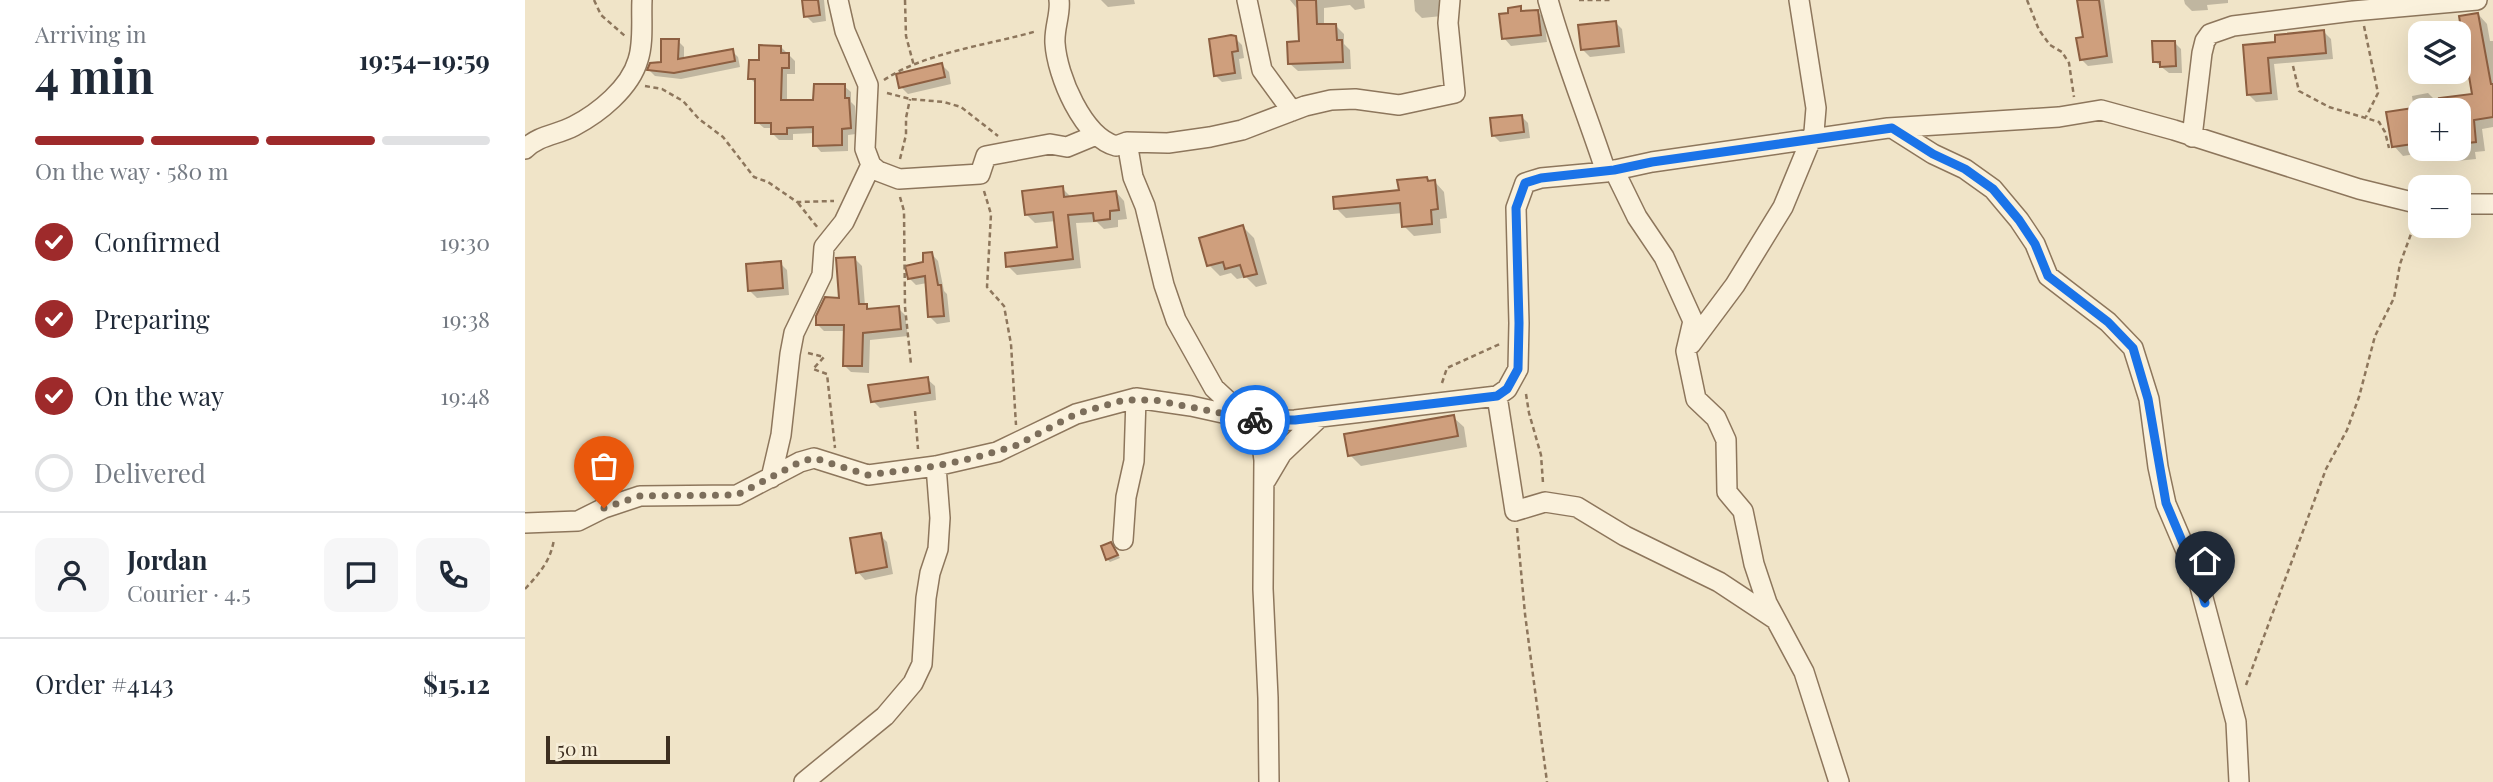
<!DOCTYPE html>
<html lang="en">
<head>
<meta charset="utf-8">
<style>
  body { margin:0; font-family:"Playfair Display",serif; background:#f6f6f7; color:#1f2937; height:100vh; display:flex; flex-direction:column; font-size:26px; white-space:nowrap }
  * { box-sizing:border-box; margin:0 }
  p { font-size:23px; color:#747a83 }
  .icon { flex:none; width:38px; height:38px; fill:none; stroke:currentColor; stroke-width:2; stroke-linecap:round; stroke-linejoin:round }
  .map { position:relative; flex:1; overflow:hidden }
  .side { display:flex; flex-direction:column; background:#fff; width:525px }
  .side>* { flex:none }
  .fabs { position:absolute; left:1883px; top:21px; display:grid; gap:14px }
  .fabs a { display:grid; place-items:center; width:63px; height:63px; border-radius:14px; background:#fff; box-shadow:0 7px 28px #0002; font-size:35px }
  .scale { position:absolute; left:21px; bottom:18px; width:124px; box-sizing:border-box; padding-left:7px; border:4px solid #3d2e20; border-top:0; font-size:19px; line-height:24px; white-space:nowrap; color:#3d2e20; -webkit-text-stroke:5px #f7eed8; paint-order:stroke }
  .pin { position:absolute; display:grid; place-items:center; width:60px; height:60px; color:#fff; margin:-72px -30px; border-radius:50% 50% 50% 0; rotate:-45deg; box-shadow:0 0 7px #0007 }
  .pin .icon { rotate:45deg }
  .courier { position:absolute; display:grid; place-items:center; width:70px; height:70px; margin:-35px; border:5px solid #1a73e8; border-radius:50%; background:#fff; color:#222; box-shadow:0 2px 9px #0007 }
  .overview em { font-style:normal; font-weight:700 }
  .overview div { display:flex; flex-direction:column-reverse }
  .overview { display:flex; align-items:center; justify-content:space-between; height:119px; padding:0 35px }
  h1 { font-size:46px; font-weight:700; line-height:52px }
  .bar { display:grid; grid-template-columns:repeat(4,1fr); gap:10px 7px; align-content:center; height:84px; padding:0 35px }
  .bar i { height:9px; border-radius:5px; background:#e0e1e3 }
  .bar .on { background:#9e2a2b }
  .bar p { grid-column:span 4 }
  .line { display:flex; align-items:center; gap:18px; padding:0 35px; border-top:2px solid #e0e1e3 }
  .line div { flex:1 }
  .round { display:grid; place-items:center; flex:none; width:74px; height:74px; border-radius:14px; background:#f6f6f7 }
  ol { padding:0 35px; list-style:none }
  li { display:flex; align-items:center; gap:21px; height:77px }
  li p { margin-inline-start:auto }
  li .icon { padding:7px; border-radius:50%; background:#9e2a2b; color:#fff; stroke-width:4 }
  li:last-child { color:#747a83 }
  li i { width:38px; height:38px; border:4px solid #e0e1e3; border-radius:50% }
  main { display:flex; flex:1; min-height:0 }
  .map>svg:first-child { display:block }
</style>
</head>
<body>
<main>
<section class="side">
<div class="overview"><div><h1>4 min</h1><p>Arriving in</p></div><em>19:54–19:59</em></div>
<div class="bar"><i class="on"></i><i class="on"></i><i class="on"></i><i></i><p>On the way · 580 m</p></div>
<ol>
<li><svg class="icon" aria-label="check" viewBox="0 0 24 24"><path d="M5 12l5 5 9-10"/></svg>Confirmed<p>19:30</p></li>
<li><svg class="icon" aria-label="check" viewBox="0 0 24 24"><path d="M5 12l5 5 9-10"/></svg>Preparing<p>19:38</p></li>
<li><svg class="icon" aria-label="check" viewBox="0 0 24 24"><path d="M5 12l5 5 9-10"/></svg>On the way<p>19:48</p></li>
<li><i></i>Delivered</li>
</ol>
<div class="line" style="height:126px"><a class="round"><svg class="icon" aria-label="person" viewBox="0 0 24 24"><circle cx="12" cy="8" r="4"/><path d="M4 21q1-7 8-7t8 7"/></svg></a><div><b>Jordan</b><p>Courier · 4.5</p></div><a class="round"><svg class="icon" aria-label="chat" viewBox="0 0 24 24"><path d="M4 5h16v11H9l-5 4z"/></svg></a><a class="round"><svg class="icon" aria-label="phone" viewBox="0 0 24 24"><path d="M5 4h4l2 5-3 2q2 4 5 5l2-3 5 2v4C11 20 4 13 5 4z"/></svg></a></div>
<div class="line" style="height:91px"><div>Order #4143</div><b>$15.12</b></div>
</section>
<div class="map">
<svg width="1968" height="782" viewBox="0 0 1968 782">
  <rect width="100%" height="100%" fill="#f0e4c8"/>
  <path fill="#0003" fill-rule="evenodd" d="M279 0H299L301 21 288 23 281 16Z
    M576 0H609L610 4 583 7Z
    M765 0H839L840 8 830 10 825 5 799 8V26L810 25 819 34V44L825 50 826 69 773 71 764 63 776 43 774 11Z
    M889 0H916L917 16 897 18 890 11Z
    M1554 0H1579L1588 63 1563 66 1556 59 1560 39Z
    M1659 0H1703V3L1682 5 1683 10 1667 11 1660 4Z
    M995 8 1000 13 1012 11 1019 18 1022 42 986 46 979 38 985 14Z
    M1953 14 1962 24 1965 41H1968V127L1957 129 1960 151 1950 152 1951 159 1932 161 1922 149 1878 156 1869 146 1889 110 1887 96 1903 93 1910 100 1949 96ZM1895 110H1934V149H1895Z
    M1090 22 1097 29 1100 53 1065 57 1057 49Z
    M1799 32 1806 39 1808 59 1749 64 1753 100 1731 102 1724 95 1720 46 1752 44Z
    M710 38 717 45 719 58 714 59 717 79 697 82 690 75Z
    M153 41 159 47V59L207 51 213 57 215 67 156 79 130 76 124 70 137 63Z
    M1649 42 1656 49 1657 73H1644L1629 61Z
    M256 47 270 61V74H262V102H290L319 86 326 92V102L330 106 331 134 323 135V151L296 152 290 145V133L268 134V140H254L247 133V128H239L232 122V85L225 78 236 62Z
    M417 65 424 72 426 84 383 94 376 87Z
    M996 116 1003 123 1005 138 975 142 968 135Z
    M902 178 906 183 910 182 919 192 922 218 915 219 916 233 889 236 879 226 878 213 821 218 811 208 875 192Z
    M537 188 547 198 591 192 599 201 602 219 593 220V227L579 229 572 222 551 223 556 268 492 275 483 266 534 249 531 221 510 223 501 214Z
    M718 227 729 238 742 284 731 287 721 277 712 279 706 273 695 276 684 265Z
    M406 253 413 261 419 291 422 294 425 322 412 324 405 317 402 283 391 285 384 278 400 264Z
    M330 259 337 266 340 306 347 311 373 308 380 315 383 336 345 340 344 373 326 372 319 365 321 331H299L292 324 316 299Z
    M255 263 262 270 264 295 232 298 225 291Z
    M402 379 410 386 411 400 355 408 348 401Z
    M928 417 939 427 942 447 836 466 825 455Z
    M355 535 362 542 368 574 340 580 333 572Z
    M586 544 595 558 585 562 582 559Z"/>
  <path fill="#cf9f7d" stroke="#8d5f41" stroke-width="2" d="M277 0H293L295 15 279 17Z
    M772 0H791L792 24H811L812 40H817L818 62 763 64 762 42 774 41Z
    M1552 0H1574L1582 56 1555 60 1551 38 1558 37Z
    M996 6V11L1013 10 1016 35 977 39 974 14 983 13V8Z
    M1953 13 1966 84H1968V117L1949 120 1951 142 1934 144V110H1916L1914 98 1947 94 1934 16Z
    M1091 21 1094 46 1056 50 1053 25Z
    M1799 30 1801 53 1743 58 1746 93 1722 95 1718 45 1750 42V35Z
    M706 35 711 36 713 51 707 52 710 73 689 76 684 39Z
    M136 39H154L153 59 208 49 210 61 149 73 122 70 125 63 136 62Z
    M1627 41H1650L1651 66 1635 67V62H1628Z
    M234 45 256 46V53H264V68H257L256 100H288L289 84H320V98H324L326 128 317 129V145L288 146V127L262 128V134H246V123H230V79H223L224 60H234Z
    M417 63 420 77 374 88 371 74Z
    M1895 107V143L1867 147 1861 112Z
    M997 115 999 132 967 136 965 118Z
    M902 177 903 181 910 180 913 209 906 210 907 224 877 227 875 203 809 209 808 197 874 190 872 180Z
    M538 186 539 197 591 191 594 210 585 211V219L569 221 568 213 543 215 548 259 481 267 480 253 532 247 528 212 500 215 497 191Z
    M718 225 732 274 719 277 715 265 700 269 698 262 682 266 674 238Z
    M407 252 413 285H416L419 316 403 317 400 276 383 279 380 266 398 262V253Z
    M330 257 334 304H342V309L374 306 376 329 338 333 337 366H318L319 325H291V316L300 297 314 298 311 258Z
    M256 261 258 288 223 291 221 264Z
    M403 377 405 393 346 402 343 385Z
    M929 415 933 436 823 456 819 434Z
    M356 533 362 567 331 573 325 538Z
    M586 542 593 555 581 560 576 546Z"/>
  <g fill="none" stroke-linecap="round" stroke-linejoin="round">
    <g stroke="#8d765c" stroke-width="22">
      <path id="street" d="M313 0 320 31 343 85 340 149 346 165 353 171 374 179 455 174 461 156 525 144 542 147 571 135
        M534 0C536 13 529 28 530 43 532 76 558 137 591 146L602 142 643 143 685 137 717 130 780 106 806 100 830 99 874 105 930 93 923 23 925 0
        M722 0 737 70 767 111
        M1023 0C1039 58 1062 114 1081 172
        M1367 128 1408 154 1440 169 1468 189 1494 220 1510 244 1523 276 1583 322 1608 348 1624 399 1633 467 1641 504 1673 579 1711 722 1714 782
        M1667 137 1677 53 1680 41 1685 34 1708 26 1828 11 1952 0
        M602 142 608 177 620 206 639 285 651 320 689 388 718 415
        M0 149C14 135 32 135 49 126 74 113 105 88 113 60 119 42 116 19 117 0
        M1089 170 1112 217 1139 257 1168 321 1161 351 1171 399 1191 418 1201 440 1202 492 1218 511 1229 564 1242 603 1279 672 1314 782
        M1934 204H1968
        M1166 344 1210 285 1258 207 1289 132 1291 108 1274 0
        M972 396 990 511 1020 502 1052 507 1100 536 1194 582 1250 619
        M734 421 739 460 738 589 743 698 744 782
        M246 478 256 435 265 354 269 333 297 275 299 247 319 222 346 165
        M741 480 757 453 795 417
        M0 523 53 521 79 508 115 496 212 495 275 462 289 458 343 475 411 466 472 452 551 414 611 398 666 406 734 421 770 420 972 396 982 389 993 369 994 323 991 208 1000 183 1016 178 1081 172 1127 162 1363 128 1534 117 1576 110 1649 130 1834 189 1895 204
        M598 540 601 497 609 461 611 398
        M279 782 360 716 388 683 397 664 401 598 405 573 413 549 415 518 411 466"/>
    </g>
    <path stroke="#8d765c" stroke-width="2.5" stroke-dasharray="5 3.5" stroke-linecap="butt" d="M69 0 76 15 100 36
      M380 0 381 36 389 66
      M1054 0H1087
      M1502 0 1514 30 1525 45 1537 52 1544 63 1549 97
      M1839 26 1853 93 1841 117
      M1768 66 1774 91 1804 107 1854 122 1860 132 1864 148
      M359 80C401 52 464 45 512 31
      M120 86 137 89 158 101 174 119 198 137 229 177 243 182 272 202 309 201
      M362 93 385 99 419 102 436 107 473 136
      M375 159 381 135V118L385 99
      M459 191 466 214 462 287 479 306 486 344 491 425
      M375 197 379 211 380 307 386 364
      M273 203 293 228
      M283 353 299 357 288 369 302 374 310 448
      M917 383 922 368 975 344
      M1001 394 1004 413 1016 455 1018 483
      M390 411 393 449
      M992 528 1000 614 1022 782
      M0 589C15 573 26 560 29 539
      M1721 685 1801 469 1822 430 1834 397 1850 336 1869 298 1875 264 1890 223"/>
    <use href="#street" stroke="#faf1dc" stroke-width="19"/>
  </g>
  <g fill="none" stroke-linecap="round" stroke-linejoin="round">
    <path stroke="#7c6e5b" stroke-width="7" stroke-dasharray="0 12.6" d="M79 508 115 496 212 495 275 462 289 458 343 475 411 466 449 458 490 446 551 414 599 400H630L730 420"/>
    <path stroke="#1a73e8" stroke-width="9" d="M730 420H770L972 396 982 389 993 369 994 323 991 208 1000 183 1016 178 1089 170 1127 162 1367 128 1408 154 1440 169 1468 189 1494 220 1510 244 1523 276 1583 322 1608 348 1623 399 1641 503 1673 579 1680 603"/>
  </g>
</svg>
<div class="fabs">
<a><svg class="icon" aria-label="layers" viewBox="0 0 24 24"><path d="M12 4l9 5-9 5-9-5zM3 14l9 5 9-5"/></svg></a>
<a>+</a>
<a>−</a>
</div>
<div class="scale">50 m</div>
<div class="pin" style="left:79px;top:508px;background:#ea580c"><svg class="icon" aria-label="bag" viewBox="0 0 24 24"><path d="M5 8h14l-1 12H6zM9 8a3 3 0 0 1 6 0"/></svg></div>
<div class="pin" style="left:1680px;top:603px;background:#1f2937"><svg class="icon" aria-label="home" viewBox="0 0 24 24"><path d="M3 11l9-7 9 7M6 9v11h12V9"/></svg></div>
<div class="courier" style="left:730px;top:420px"><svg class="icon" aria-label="bike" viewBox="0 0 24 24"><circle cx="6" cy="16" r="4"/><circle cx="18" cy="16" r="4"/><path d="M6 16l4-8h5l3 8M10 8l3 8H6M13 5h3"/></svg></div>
</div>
</main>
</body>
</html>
